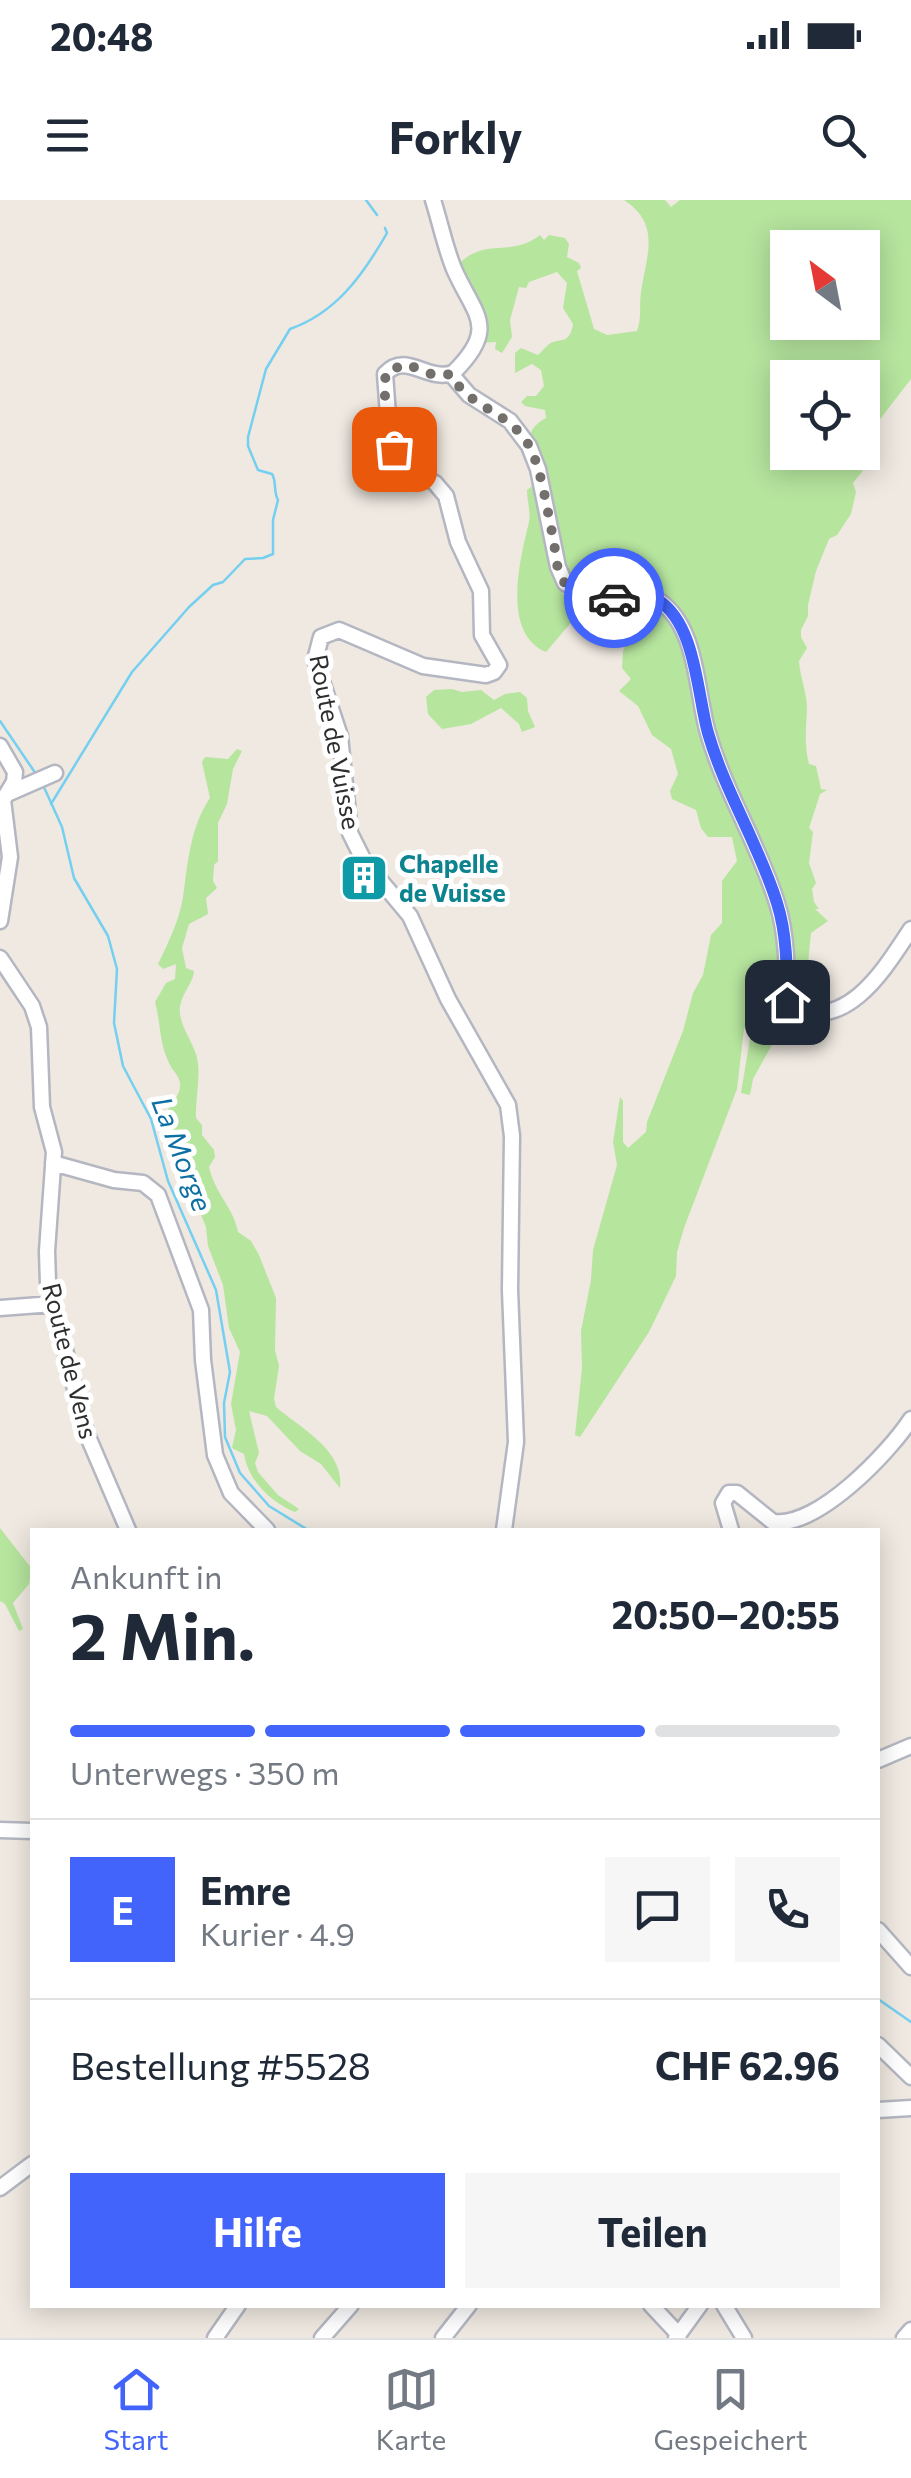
<!DOCTYPE html>
<html lang="de">
<head>
<meta charset="utf-8">
<style>
  body { margin:0; font-family:Commissioner,sans-serif; background:#f6f6f7; color:#1f2937; height:100vh; display:flex; flex-direction:column; font-size:38px; white-space:nowrap }
  * { box-sizing:border-box; margin:0 }
  p { font-size:32px; color:#747a83 }
  .icon { flex:none; width:55px; height:55px; fill:none; stroke:currentColor; stroke-width:2; stroke-linecap:round; stroke-linejoin:round }
  .map { position:relative; flex:1; overflow:hidden }
  .panel { position:absolute; left:30px; top:1328px; width:850px; height:780px; display:flex; flex-direction:column; background:#fff; border-radius:0px; box-shadow:0 5px 25px #0003 }
  .panel>* { flex:none }
  .needle { width:65px; rotate:328deg }
  .tools { position:absolute; left:770px; top:30px; display:grid; gap:20px }
  .tools a { display:grid; place-items:center; width:110px; height:110px; border-radius:0px; background:#fff; box-shadow:0 5px 25px #0003; font-size:50px }
  .pin { position:absolute; display:grid; place-items:center; width:85px; height:85px; color:#fff; margin:-42px; border-radius:20px; box-shadow:0 5px 15px #0006 }
  .courier { position:absolute; display:grid; place-items:center; width:100px; height:100px; margin:-50px; border:8px solid #4264fb; border-radius:50%; background:#fff; color:#222; box-shadow:0 2px 12px #0007 }
  .headline em { font-style:normal; font-weight:700 }
  .headline div { display:flex; flex-direction:column-reverse }
  .headline { display:flex; align-items:center; justify-content:space-between; height:170px; padding:0 40px }
  h1 { font-size:65px; font-weight:700; line-height:75px }
  .bar { display:grid; grid-template-columns:repeat(4,1fr); gap:15px 10px; align-content:center; height:120px; padding:0 40px }
  .bar i { height:12px; border-radius:8px; background:#e0e1e3 }
  .bar .active { background:#4264fb }
  .bar p { grid-column:span 4 }
  .line { display:flex; align-items:center; gap:25px; padding:0 40px; border-top:2px solid #e0e1e3 }
  .line div { flex:1 }
  .round { display:grid; place-items:center; flex:none; width:105px; height:105px; border-radius:0px; background:#f6f6f7 }
  .button { display:flex; gap:20px; margin-top:auto; padding:20px 40px }
  .button a { flex:1; height:115px; border-radius:0px; background:#4264fb; color:#fff; font-size:40px; font-weight:700; line-height:115px; text-align:center }
  .button a+a { background:#f6f6f7; color:#1f2937 }
  .status { display:flex; justify-content:space-between; align-items:center; height:70px; padding:0 50px; background:#fff; direction:ltr }
  .status svg { height:28px; fill:currentColor }
  header { display:flex; justify-content:space-between; align-items:center; height:130px; padding:0 40px; background:#fff; font-size:45px; font-weight:700 }
  .menu { display:flex; justify-content:space-around; align-items:center; height:140px; border-top:2px solid #e0e1e3; background:#fff; font-size:28px; color:#747a83 }
  .menu a { display:grid; justify-items:center; gap:5px }
  .menu .active { color:#4264fb }
  .map>svg:first-child { display:block }
</style>
</head>
<body>
<div class="status"><b>20:48</b><svg viewBox="0 0 49 12"><path d="M0 12V9h3v3zM5 12V6h3v6zM10 12V3h3v9zM15 12V0h3v12zM26 1h20v11H26zM47 4h2v5h-2z"/></svg></div>
<header><svg class="icon" aria-label="menu" viewBox="0 0 24 24"><path d="M4 6h16M4 12h16M4 18h16"/></svg>Forkly<svg class="icon" aria-label="search" viewBox="0 0 24 24"><circle cx="10" cy="10" r="6"/><path d="M15 15l6 6"/></svg></header>
<div class="map">
<svg width="911" height="2138" viewBox="0 0 911 2138">
  <rect width="100%" height="100%" fill="#efe9e1"/>
  <path fill="#b6e59e" fill-rule="evenodd" d="M624 0H665L671 7 680 0H911V179L877 223 874 242 862 272 853 283 856 292 851 314 837 335 829 339 816 371 808 405V416L801 430V437L807 448 799 461C800 477 807 493 807 509 806 529 804 545 809 564L816 566 821 589 827 590 820 594 809 628 813 632 809 663 816 683 812 689 814 702 819 709H815L828 721 811 733 807 774 795 791V805L783 798 774 841 753 879 750 895 741 893 752 826 747 825 744 829 737 889 684 1028 677 1052 676 1076 649 1132 580 1237 575 1235 582 1168 581 1131 591 1080 593 1050 617 965 613 942 620 897 623 901V942L628 948 646 932 647 922 683 831 693 793 703 775 711 735 722 723V681L737 661 732 637H708L701 628 696 610 672 599 670 591 678 574 671 549 652 535 638 506 619 491 631 479 622 468 623 451 642 414 649 408 644 395H600L553 372 563 394 581 404 580 412 546 452C501 433 520 359 529 322 531 312 527 301 527 290L539 281C532 257 518 232 546 218L545 210 525 206 521 202 527 196H536L544 186 541 170 532 164 515 173V153L521 148 538 155C542 152 544 148 548 145 559 136 569 147 573 124L563 108 567 83 557 72 529 82 526 88 519 87 510 120 512 137 502 153 495 149 496 142 480 143 456 67C484 35 509 59 540 35L544 40 549 35 565 38 569 44 567 57 579 63 581 68 577 71 594 129 607 135 637 131C642 118 639 106 641 92 646 56 662 25 624 0ZM788 48H862V122H788ZM788 178H862V252H788Z
    M452 489 462 492 481 490 494 500 505 494 520 492 527 498 528 511 535 527 522 532 519 524 501 508 471 524 442 529 428 514 426 497 434 490Z
    M237 549 242 551 233 569 227 604 218 623V661L214 665 213 681 217 688 206 698 208 714 189 724 182 748 186 768 194 771C193 784 182 792 180 807 178 823 191 839 196 854 202 874 195 898 196 918L202 925V935L214 950 215 957 209 967C216 996 233 1006 238 1032L251 1041 259 1055 276 1098 275 1150 279 1166 274 1199 276 1207C300 1228 345 1250 340 1288L321 1264 300 1251 267 1216 249 1211 259 1253 255 1263 258 1272 278 1295 299 1309 295 1312C271 1303 248 1280 244 1254L232 1248 236 1230 231 1204 240 1152 229 1128 223 1085 208 1046 206 1027 163 922C165 908 179 899 180 887 181 877 174 873 170 865 159 844 161 824 155 802L166 783 175 779 176 764 163 769 158 764C168 744 180 718 183 697 188 663 190 627 210 598L202 562 205 557 228 559Z
    M0 1328 32 1369 29 1384 13 1403 23 1429 19 1431 5 1404 0 1401Z"/>
  <g fill="none" stroke-linecap="round" stroke-linejoin="round">
    <path stroke="#75cff0" stroke-width="2.5" d="M366 0 377 15
      M0 521 36 574
      M43 585 62 627 74 678 108 736 117 769 114 823 123 866 151 919 168 981 216 1090 230 1172 224 1203 225 1237 240 1273 269 1306 308 1330
      M51 604 132 472 189 407 213 385 223 382 245 359 263 358 273 354V320L278 300C273 291 277 282 272 274L258 270 248 246V237L266 169 290 129C336 113 363 75 387 33L385 28
      M878 1799 911 1822"/>
    <g stroke="#b4b7c1" stroke-width="19">
      <path id="minor" d="M433 0C440 22 445 47 454 69 474 115 500 127 453 173 427 182 406 151 385 174L388 215 399 263 435 283 446 296 458 342 481 391 482 435 499 465 494 472 486 475 423 466 339 430 321 437 315 460 340 536 350 633 364 661 410 716 448 799 508 905 512 936 510 1090 516 1242 504 1330
        M451 174 469 195 510 221 529 246 538 269 558 367 565 383 589 397 658 400C698 426 696 492 708 533 725 592 759 645 777 703 787 734 787 769 787 802L791 808C848 832 885 768 911 729
        M0 546 15 572 14 582 3 600 10 657 0 721
        M7 594 55 573
        M0 758 32 806 39 827 42 907 54 952 47 1051 48 1083 86 1232 128 1330
        M53 963 114 980 143 983 158 995 201 1110 203 1160 215 1255 231 1293 267 1330
        M0 1108 53 1104
        M731 1330 723 1303 729 1293H737L773 1322C817 1328 888 1254 911 1219
        M878 1560 911 1546
        M0 1630 32 1631
        M878 1730 911 1767
        M878 1845 911 1877
        M878 1910 911 1908
        M0 1988 32 1964
        M651 2105 679 2135
        M724 2105 744 2138
        M215 2138 238 2105
        M322 2138 351 2105
        M443 2138 469 2105
        M676 2138 700 2105
        M904 2138 911 2130"/>
    </g>
    <use href="#minor" stroke="#fff" stroke-width="14"/>
  </g>
  <g fill="none" stroke-linecap="round" stroke-linejoin="round">
    <path stroke="#726f6d" stroke-width="10" stroke-dasharray="0 18" d="M394 249 384 190 386 172 406 164 436 176 451 174C468 210 516 211 533 254 543 279 547 310 553 337 556 351 555 369 564 382 577 397 596 398 614 398"/>
    <path stroke="#4264fb" stroke-width="12" d="M614 398 658 400C696 424 697 494 708 533 725 592 759 645 777 703 787 734 787 769 787 802"/>
  </g>
  <defs>
    <g id="building-square" transform="scale(2.5)"><rect x="-9" y="-9" width="18" height="18" rx="4" fill="#0f9aa8" stroke="#fff"/><path d="M-4-6H4V6H1V3H-1V6H-4ZM-2.5-4.3h1.7v1.8h-1.7ZM.8-4.3h1.7v1.8H.8ZM-2.5-1h1.7V.8h-1.7ZM.8-1h1.7V.8H.8Z" fill="#fff"/></g>
  </defs>
  <g fill-rule="evenodd">
    <use href="#building-square" x="364" y="678"/>
  </g>
  <g text-anchor="middle" stroke-width="10" stroke-linejoin="round" paint-order="stroke">
    <g font-size="25" fill="#2e2e2e" stroke="#fff">
      <text transform="translate(335 542) rotate(79)" y="9">Route de Vuisse</text>
      <text transform="translate(70 1161) rotate(76)" y="9">Route de Vens</text>
    </g>
    <g font-size="25" font-weight="bold" fill="#0d838f" stroke="#fff" text-anchor="start">
      <text x="399" y="673">Chapelle<tspan x="399" dy="29">de Vuisse</tspan></text>
    </g>
    <g font-size="28" font-style="italic" fill="#0d6fa3" stroke="#fff">
      <text transform="translate(182 954) rotate(69)" y="10">La Morge</text>
    </g>
  </g>
</svg>
<div class="tools">
<a><svg class="needle" viewBox="-14 -14 28 28"><path d="M0-13l5 13h-10z" fill="#e53935"/><path d="M0 13l5-13h-10z" fill="#747a83"/></svg></a>
<a><svg class="icon" aria-label="locate" viewBox="0 0 24 24"><circle cx="12" cy="12" r="6"/><path d="M12 2v4M12 18v4M2 12h4M18 12h4"/></svg></a>
</div>
<div class="pin" style="left:394px;top:249px;background:#ea580c"><svg class="icon" aria-label="bag" viewBox="0 0 24 24"><path d="M5 8h14l-1 12H6zM9 8a3 3 0 0 1 6 0"/></svg></div>
<div class="pin" style="left:787px;top:802px;background:#1f2937"><svg class="icon" aria-label="home" viewBox="0 0 24 24"><path d="M3 11l9-7 9 7M6 9v11h12V9"/></svg></div>
<div class="courier" style="left:614px;top:398px"><svg class="icon" aria-label="car" viewBox="0 0 24 24"><path d="M5 17H2v-5l4-1 3-4h7l3 4 3 1v5h-3M9 17h6M6 11h13"/><circle cx="7" cy="17" r="2"/><circle cx="17" cy="17" r="2"/></svg></div>
<section class="panel">
<div class="headline"><div><h1>2 Min.</h1><p>Ankunft in</p></div><em>20:50–20:55</em></div>
<div class="bar"><i class="active"></i><i class="active"></i><i class="active"></i><i></i><p>Unterwegs · 350 m</p></div>
<div class="line" style="height:180px"><b class="round" style="background:#4264fb;color:#fff">E</b><div><b>Emre</b><p>Kurier · 4.9</p></div><a class="round"><svg class="icon" aria-label="chat" viewBox="0 0 24 24"><path d="M4 5h16v11H9l-5 4z"/></svg></a><a class="round"><svg class="icon" aria-label="phone" viewBox="0 0 24 24"><path d="M5 4h4l2 5-3 2q2 4 5 5l2-3 5 2v4C11 20 4 13 5 4z"/></svg></a></div>
<div class="line" style="height:130px"><div>Bestellung #5528</div><b>CHF 62.96</b></div>
<div class="button"><a>Hilfe</a><a>Teilen</a></div>
</section>
</div>
<nav class="menu">
<a class="active"><svg class="icon" aria-label="home" viewBox="0 0 24 24"><path d="M3 11l9-7 9 7M6 9v11h12V9"/></svg>Start</a>
<a><svg class="icon" aria-label="map" viewBox="0 0 24 24"><path d="M3 6l6-2 6 2 6-2v14l-6 2-6-2-6 2zM9 4v14M15 6v14"/></svg>Karte</a>
<a><svg class="icon" aria-label="saved" viewBox="0 0 24 24"><path d="M7 4h10v16l-5-4-5 4z"/></svg>Gespeichert</a>
</nav>
</body>
</html>
